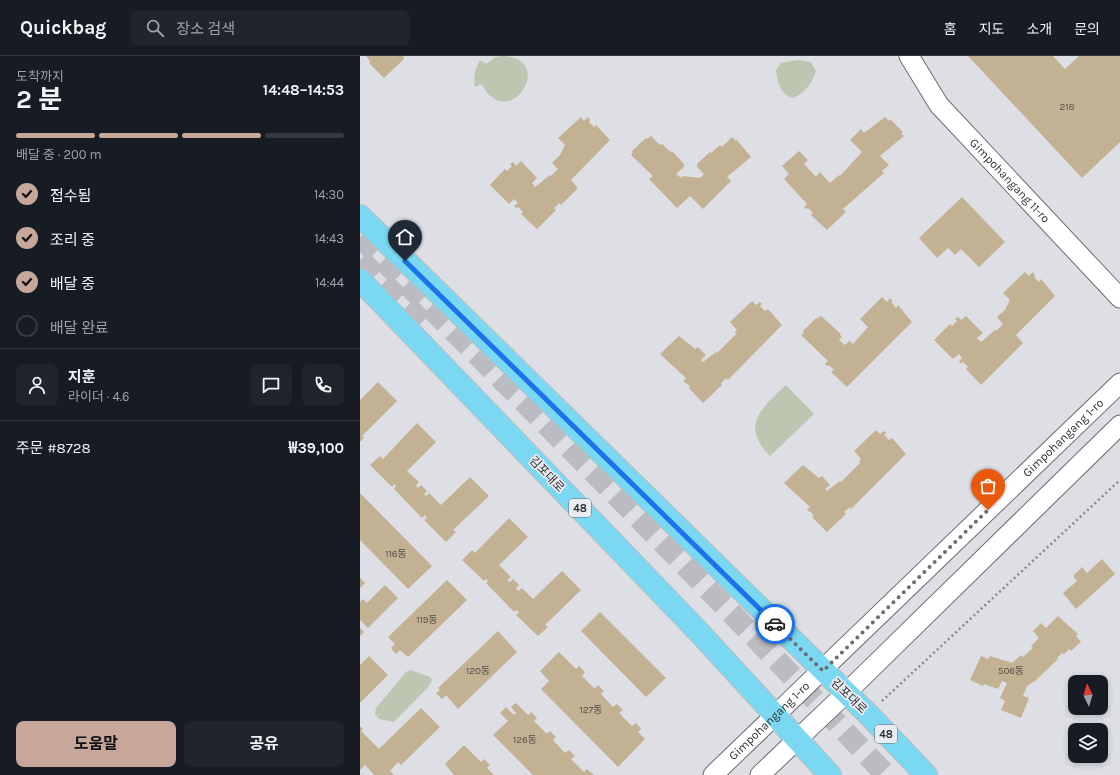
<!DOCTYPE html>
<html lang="ko">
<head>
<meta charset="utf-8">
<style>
  body { margin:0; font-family:Karla,"Noto Sans KR",sans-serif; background:#20242c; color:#f1f3f6; height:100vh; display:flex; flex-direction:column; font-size:15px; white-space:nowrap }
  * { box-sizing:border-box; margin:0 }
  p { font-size:13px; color:#9ea1a6 }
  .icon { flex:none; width:22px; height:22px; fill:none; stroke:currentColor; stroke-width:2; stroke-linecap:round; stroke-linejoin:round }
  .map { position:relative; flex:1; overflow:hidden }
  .panel { display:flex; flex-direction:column; background:#171b24; width:360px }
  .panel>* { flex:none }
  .needle { width:26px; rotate:355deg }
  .tools { position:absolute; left:708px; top:619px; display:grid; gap:8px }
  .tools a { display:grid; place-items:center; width:40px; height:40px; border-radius:8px; background:#171b24; box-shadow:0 2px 6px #0003; font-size:20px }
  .pin { position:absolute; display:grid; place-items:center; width:34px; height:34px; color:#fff; margin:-41px -17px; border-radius:50% 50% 50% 0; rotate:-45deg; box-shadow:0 0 4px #0007 }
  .pin .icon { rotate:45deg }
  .courier { position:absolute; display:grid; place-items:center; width:40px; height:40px; margin:-20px; border:3px solid #1a73e8; border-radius:50%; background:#fff; color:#222; box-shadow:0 1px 5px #0007 }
  .headline em { font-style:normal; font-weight:700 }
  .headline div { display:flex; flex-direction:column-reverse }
  .headline { display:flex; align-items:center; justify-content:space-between; height:68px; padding:0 16px }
  h1 { font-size:26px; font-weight:700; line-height:30px }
  .bar { display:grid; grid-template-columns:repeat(4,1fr); gap:6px 4px; align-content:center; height:48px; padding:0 16px }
  .bar i { height:5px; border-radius:3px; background:#363941 }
  .bar .active { background:#c6a799 }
  .bar p { grid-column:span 4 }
  .line { display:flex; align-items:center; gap:10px; padding:0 16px; border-top:1px solid #363941 }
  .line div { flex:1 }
  .round { display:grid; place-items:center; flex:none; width:42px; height:42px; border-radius:8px; background:#20242c }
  ol { padding:0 16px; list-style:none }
  li { display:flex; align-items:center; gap:12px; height:44px }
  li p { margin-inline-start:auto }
  li .icon { padding:4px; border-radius:50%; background:#c6a799; color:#111; stroke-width:4 }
  li:last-child { color:#9ea1a6 }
  li i { width:22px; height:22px; border:2px solid #363941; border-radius:50% }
  .primary-button { display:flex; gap:8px; margin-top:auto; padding:8px 16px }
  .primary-button a { flex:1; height:46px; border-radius:8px; background:#c6a799; color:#111; font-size:16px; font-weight:700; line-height:46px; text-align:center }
  .primary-button a+a { background:#20242c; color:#f1f3f6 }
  header { display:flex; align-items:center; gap:24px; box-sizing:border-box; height:56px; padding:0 20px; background:#171b24; border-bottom:1px solid #363941 }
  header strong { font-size:19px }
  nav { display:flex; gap:22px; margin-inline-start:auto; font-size:14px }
  .search { width:280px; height:36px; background:#20242c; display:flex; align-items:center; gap:10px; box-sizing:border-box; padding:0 14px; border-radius:8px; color:#9ea1a6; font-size:15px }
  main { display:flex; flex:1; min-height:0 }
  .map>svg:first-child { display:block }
</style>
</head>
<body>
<header>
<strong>Quickbag</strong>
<div class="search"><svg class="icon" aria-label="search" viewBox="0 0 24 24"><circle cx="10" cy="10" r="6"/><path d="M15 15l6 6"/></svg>장소 검색</div>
<nav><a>홈</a><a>지도</a><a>소개</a><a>문의</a></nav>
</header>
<main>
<section class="panel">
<div class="headline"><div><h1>2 분</h1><p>도착까지</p></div><em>14:48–14:53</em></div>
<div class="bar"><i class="active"></i><i class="active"></i><i class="active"></i><i></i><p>배달 중 · 200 m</p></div>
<ol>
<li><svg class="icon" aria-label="check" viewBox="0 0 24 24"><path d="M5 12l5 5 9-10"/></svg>접수됨<p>14:30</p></li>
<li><svg class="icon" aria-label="check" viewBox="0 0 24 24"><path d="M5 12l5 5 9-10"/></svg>조리 중<p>14:43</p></li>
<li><svg class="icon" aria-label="check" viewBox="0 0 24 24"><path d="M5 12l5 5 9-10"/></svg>배달 중<p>14:44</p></li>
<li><i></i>배달 완료</li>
</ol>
<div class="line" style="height:72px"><a class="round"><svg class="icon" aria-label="person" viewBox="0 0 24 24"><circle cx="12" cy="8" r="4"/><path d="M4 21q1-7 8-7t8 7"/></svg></a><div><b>지훈</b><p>라이더 · 4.6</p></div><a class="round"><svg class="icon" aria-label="chat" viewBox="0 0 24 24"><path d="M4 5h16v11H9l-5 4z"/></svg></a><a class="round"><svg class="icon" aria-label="phone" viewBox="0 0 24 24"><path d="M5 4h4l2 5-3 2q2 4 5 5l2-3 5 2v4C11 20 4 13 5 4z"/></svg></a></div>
<div class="line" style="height:52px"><div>주문 #8728</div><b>₩39,100</b></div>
<div class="primary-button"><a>도움말</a><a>공유</a></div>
</section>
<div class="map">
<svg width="760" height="719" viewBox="0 0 760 719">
  <rect width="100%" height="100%" fill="#dddfe5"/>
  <path fill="#bec5b1" d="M140 0C200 0 148 80 122 28L115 31C113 21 115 13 120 4L126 8 134 2Z
    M437 4 451 6 456 15C452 27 445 37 433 42 420 39 418 26 416 14L421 7Z
    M426 329 454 358 410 400C380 369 401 353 426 329Z
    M50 614 70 621 72 624 69 630 34 666 19 663 15 658 16 652 46 616Z"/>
  <path fill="#c3b194" d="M6 0H43L44 3 24 22 9 7 10 5Z
    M608 0H693L705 13 719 0H760V86L722 122Z
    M221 61 224 65 228 61 230 64 229 66 234 71 236 69 250 84 211 124 218 132 201 149 200 147 194 152 196 154 177 173 161 158 163 156 158 151 156 152 154 150 158 147 154 143 149 148 130 129 145 113 147 115 152 110 150 108 153 106 156 110 161 105 177 122 172 127 175 131 190 119 191 120 198 113 192 107 200 99 205 89 198 82Z
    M525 61 529 65 530 63 543 76 541 78 544 80 520 100 529 109 522 115 524 117 483 153 486 156 467 174 451 159 453 157 448 152 446 153 444 151 447 148 424 123 429 118 422 110 439 95 448 104 444 108 456 121 460 116 470 127 479 119 480 120 502 96 490 84 501 73 504 77Z
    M291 80 300 89 302 88 311 96 312 95 324 108V111L316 118 321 122 323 120 340 122 344 118 337 111V108L350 96 351 97 360 89 362 91 372 81 376 85 377 84 391 101 367 121 371 125 343 153 330 140 317 152 289 123 293 120 271 99 273 96 272 95 286 82 287 83Z
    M602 141 645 186 619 211 601 193 595 199 588 192 577 202 559 182Z
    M665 216 669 220 673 216 675 219 674 221 679 226 681 223 695 240 656 279 663 287 621 329 606 313 608 311 603 306 601 308 599 305 602 302 599 298 593 303 574 284 590 268 592 270 597 265 595 263 598 261 601 264 606 260 623 277 617 282 621 286 635 274 636 275 643 268 637 261 645 254 650 244 643 237Z
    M522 241 527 246 530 242 533 245 531 246 536 252 538 249 552 266 487 331 471 316 474 314 469 309 467 310 465 308 468 305 441 279 444 277 443 275 456 262 457 263 461 260 481 278 480 279 482 281 479 284 485 289 490 285 493 288 508 271 500 263Z
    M392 245 396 249 400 246 402 248 400 250 405 255 408 253 422 269 368 324 366 322 361 327 362 329 343 347 329 332 330 330 323 325 326 322 300 298 319 280 335 293 338 291 346 299 341 304 343 306 356 296 357 297 376 278 375 276 377 274 370 266Z
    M18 326 37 345 2 380 4 382 0 386V344Z
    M57 367 76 386 47 415 59 426 56 429 58 432 61 429 67 435 64 438 66 440 69 437 81 449 110 421 129 440 93 474 96 476 86 486 64 464 67 462 65 459 62 462 34 433 36 430 34 428 32 431 10 409 20 400 23 403Z
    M516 374 520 378 524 375 526 377 524 379 529 384 532 382 546 398 491 453 490 451 484 456 486 458 467 476 452 461 454 460 450 455 449 456 447 454 450 451 424 427 443 409 459 422 462 420 470 429 465 433 467 435 480 425 481 426 500 407 499 405 501 403 494 395Z
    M0 437 72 510 48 533 0 484Z
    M149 462 168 481 139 509 151 521 147 524 150 526 153 523 159 529 156 532 158 535 162 532 173 543 202 515 221 534 185 569 188 571 178 580 156 559 159 556 157 554 154 556 126 527 128 525 126 523 124 525 102 504 112 494 115 497Z
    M742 503 755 518 716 553 703 537 717 525 713 520 722 511 727 517Z
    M0 522 5 527 0 532Z
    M87 524 107 544 48 601 40 594 36 598 31 592 35 588 28 581Z
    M25 529 38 542 8 572 0 564V546L3 543 7 547Z
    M240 556 306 622 286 641 221 575Z
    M698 560 718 578 716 580 721 586 711 595 709 593 704 598 702 597 697 602 698 603 675 625 667 630 663 640 669 642 661 662 641 654 645 645 640 642 647 627 642 625 638 633 624 628 623 630 610 624 621 600 628 603 630 600 652 607 661 599 663 601 673 592 671 590 679 582 673 575 681 567 686 572Z
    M0 572 4 576 0 580Z
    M138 575 157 596 98 653 86 639 82 643 76 637 80 634 78 632Z
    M199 596 216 613 219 610 225 616 222 620 235 633 238 629 244 635 241 638 253 651 257 648 263 654 259 657 272 670 276 667 281 673 278 676 285 683 258 711 181 633 189 625 180 615Z
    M9 600 28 619 0 647V609Z
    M156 647 168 659 171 656 177 662 174 665 187 678 190 675 196 681 193 684 205 697 209 694 215 700 211 703 224 716 227 713 234 719H173L133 679 148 665 140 657 146 651 154 659 156 657 151 651Z
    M61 652 80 671 41 709 38 706 30 715 34 719H14L5 709 0 714V670L3 673 1 675 19 693Z
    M104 689 121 706 124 703 130 709 127 712 134 719H94L85 708Z"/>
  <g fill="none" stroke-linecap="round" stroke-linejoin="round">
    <path stroke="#babcc1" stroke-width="22" stroke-dasharray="22 11" stroke-linecap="butt" d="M0 181C177 359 354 536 526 719
      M0 204 67 270"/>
    <g stroke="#6a6c71" stroke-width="21">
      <g id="minor">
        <path id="s1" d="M549 0 579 49 760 242"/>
        <path id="s2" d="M353 719 760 327"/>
        <path d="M400 719 486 637 760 369"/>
      </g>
    </g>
    <g stroke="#bcbdbe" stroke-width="24">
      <path id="major" d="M0 160 508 658 566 719
        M0 224 336 573 470 719"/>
    </g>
    <path stroke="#88898e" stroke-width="2.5" stroke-dasharray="2 3" stroke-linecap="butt" d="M522 645 760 424"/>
    <use href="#minor" stroke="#fff" stroke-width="19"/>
    <use href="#major" stroke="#7bd8f2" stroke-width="22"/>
  </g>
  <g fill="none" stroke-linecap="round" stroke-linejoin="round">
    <path stroke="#6c6d71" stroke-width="4" stroke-dasharray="0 7.2" d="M415 568 463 615 628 454"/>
    <path stroke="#1a73e8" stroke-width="5" d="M45 205 415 568"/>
  </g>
  <g text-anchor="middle" stroke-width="3.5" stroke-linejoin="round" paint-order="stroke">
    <g font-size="10" fill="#54504b">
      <text x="707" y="54">218</text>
      <text x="36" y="501">116동</text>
      <text x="67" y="567">119동</text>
      <text x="118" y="618">120동</text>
      <text x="651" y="618">506동</text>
      <text x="231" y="657">127동</text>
      <text x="165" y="687">126동</text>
    </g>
    <g fill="#eaecf3" stroke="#67686d" stroke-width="1">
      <rect x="209" y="443" width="22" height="18" rx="3"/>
      <rect x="515" y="669" width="22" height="18" rx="3"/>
    </g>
    <g font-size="11" font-weight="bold" fill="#2f3033">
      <text x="220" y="456">48</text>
      <text x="526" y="682">48</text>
    </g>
    <g font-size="12" fill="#2f3033" stroke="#eaecf3">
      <text dy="4" stroke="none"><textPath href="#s1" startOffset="161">Gimpohangang 11-ro</textPath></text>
      <text dy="4" stroke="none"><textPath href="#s2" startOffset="486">Gimpohangang 1-ro</textPath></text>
      <text transform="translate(187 418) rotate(46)" y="4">김포대로</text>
      <text transform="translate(489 640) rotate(44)" y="4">김포대로</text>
      <text dy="4" stroke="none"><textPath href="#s2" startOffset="78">Gimpohangang 1-ro</textPath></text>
    </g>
  </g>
</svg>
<div class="tools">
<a><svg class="needle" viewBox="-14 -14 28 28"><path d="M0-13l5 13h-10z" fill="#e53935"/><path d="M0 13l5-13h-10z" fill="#9ea1a6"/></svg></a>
<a><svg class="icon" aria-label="layers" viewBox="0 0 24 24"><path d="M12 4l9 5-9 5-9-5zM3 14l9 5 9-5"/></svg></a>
</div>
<div class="pin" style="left:628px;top:454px;background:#ea580c"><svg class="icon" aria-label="bag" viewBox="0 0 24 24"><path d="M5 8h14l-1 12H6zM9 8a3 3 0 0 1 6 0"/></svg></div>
<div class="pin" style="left:45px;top:205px;background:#1f2937"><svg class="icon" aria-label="home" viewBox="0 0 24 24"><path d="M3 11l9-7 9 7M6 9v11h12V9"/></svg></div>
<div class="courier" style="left:415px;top:568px"><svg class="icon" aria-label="car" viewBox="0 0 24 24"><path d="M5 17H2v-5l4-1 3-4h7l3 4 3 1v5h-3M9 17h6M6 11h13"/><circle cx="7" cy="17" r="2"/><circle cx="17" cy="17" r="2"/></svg></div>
</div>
</main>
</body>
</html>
